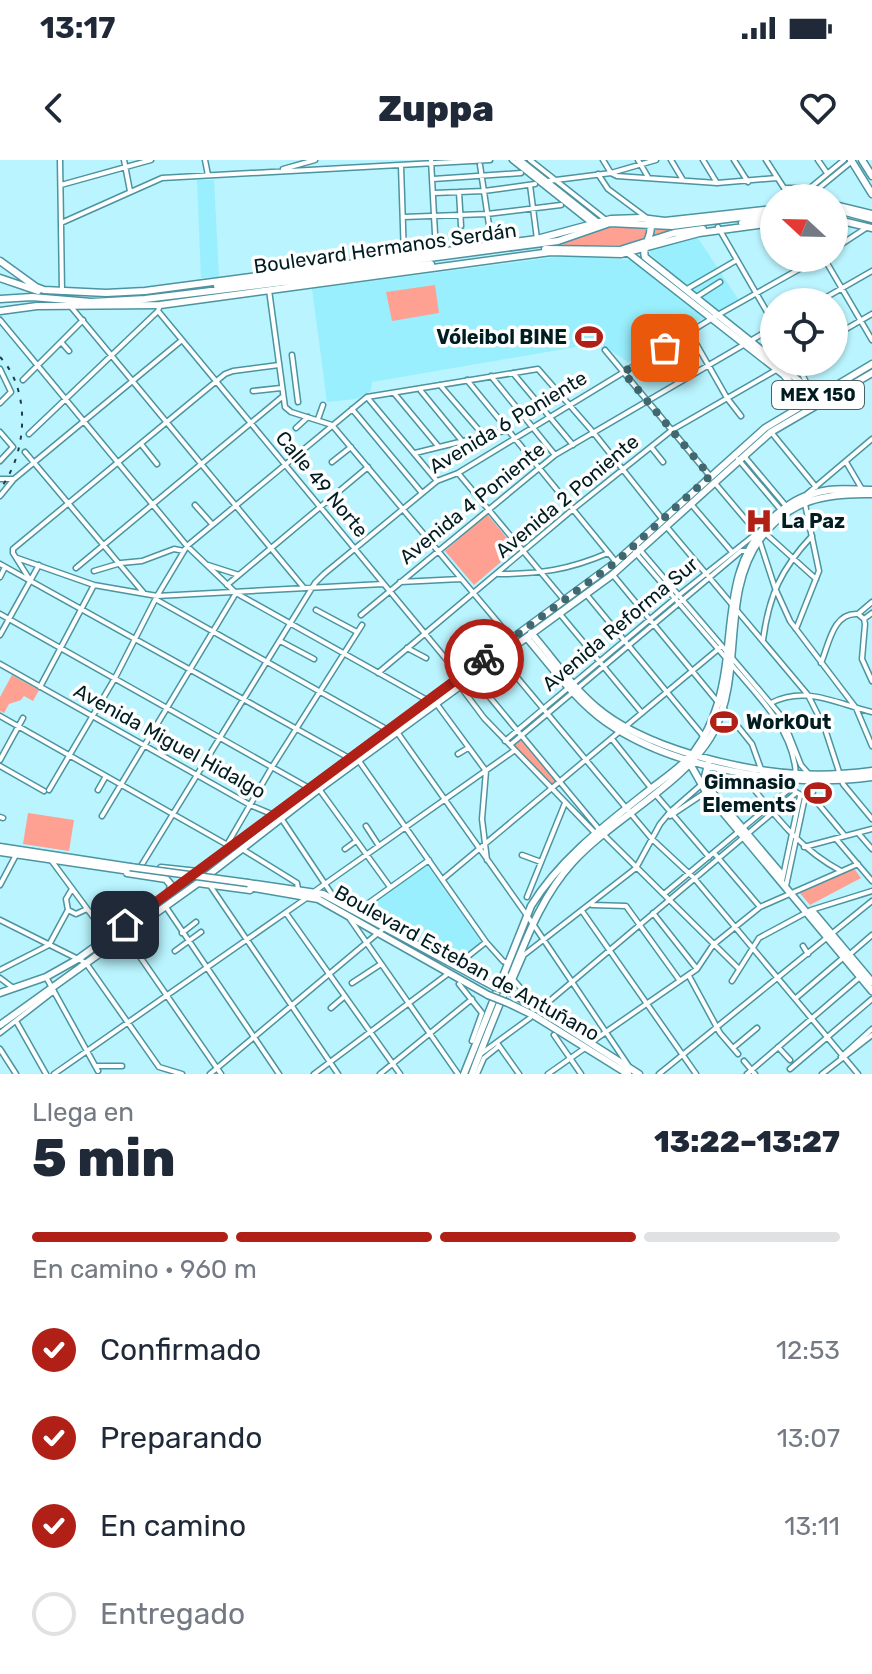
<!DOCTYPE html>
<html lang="es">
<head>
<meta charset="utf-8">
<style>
  body { margin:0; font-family:Rubik,sans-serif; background:#f2f2f3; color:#1f2937; height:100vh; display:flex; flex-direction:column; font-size:30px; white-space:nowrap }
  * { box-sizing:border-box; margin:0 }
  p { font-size:26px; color:#747a83 }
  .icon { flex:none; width:44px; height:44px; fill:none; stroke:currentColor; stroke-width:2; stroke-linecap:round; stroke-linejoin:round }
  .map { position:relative; height:914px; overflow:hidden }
  .panel { display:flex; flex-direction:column; background:#fff; flex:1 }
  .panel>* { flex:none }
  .needle { width:52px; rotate:292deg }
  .buttons { position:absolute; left:760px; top:24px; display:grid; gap:16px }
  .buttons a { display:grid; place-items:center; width:88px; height:88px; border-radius:50%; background:#fff; box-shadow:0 2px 6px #0004; font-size:40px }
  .pin { position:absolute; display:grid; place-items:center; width:68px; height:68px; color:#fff; margin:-34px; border-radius:16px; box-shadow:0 4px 12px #0006 }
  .courier { position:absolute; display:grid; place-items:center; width:80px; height:80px; margin:-40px; border:6px solid #b02017; border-radius:50%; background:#fff; color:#222; box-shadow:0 2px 10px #0007 }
  .overview em { font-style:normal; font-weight:800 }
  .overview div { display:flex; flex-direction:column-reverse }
  .overview { display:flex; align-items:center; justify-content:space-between; height:136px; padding:0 32px }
  h1 { font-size:52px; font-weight:800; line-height:60px }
  .bar { display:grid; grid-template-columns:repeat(4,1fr); gap:12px 8px; align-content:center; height:96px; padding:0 32px }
  .bar i { height:10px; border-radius:6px; background:#e0e1e3 }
  .bar .active { background:#b02017 }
  .bar p { grid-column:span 4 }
  ol { padding:0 32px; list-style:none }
  li { display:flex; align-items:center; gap:24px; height:88px }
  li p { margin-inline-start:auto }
  li .icon { padding:8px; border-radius:50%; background:#b02017; color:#fff; stroke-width:4 }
  li:last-child { color:#747a83 }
  li i { width:44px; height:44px; border:4px solid #e0e1e3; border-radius:50% }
  .status { display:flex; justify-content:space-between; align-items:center; height:56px; padding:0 40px; background:#fff; direction:ltr }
  .status svg { height:22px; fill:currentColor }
  header { display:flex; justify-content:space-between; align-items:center; height:104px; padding:0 32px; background:#fff; font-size:36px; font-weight:800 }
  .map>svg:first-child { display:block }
</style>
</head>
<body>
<div class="status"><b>13:17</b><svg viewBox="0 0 49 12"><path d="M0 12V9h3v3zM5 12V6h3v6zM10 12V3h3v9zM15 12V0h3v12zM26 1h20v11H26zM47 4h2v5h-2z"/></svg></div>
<header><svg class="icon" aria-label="back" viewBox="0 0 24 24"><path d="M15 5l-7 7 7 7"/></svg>Zuppa<svg class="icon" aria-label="heart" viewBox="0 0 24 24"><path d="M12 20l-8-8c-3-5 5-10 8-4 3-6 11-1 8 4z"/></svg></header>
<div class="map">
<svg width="872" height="914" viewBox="0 0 872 914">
  <rect width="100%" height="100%" fill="#baf4fe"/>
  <path fill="#99effd" d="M197 20H214L219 117 201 118Z
    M696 75 740 142 719 154 650 94 648 87Z
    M564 96 633 100 706 157 628 202 599 183 372 222 371 231 356 239 327 242 312 129Z
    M427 705 482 783 456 803 362 751Z"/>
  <path fill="#fea092" d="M610 66 676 68 622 85H563L562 81Z
    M435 125 439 153 392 161 386 132Z
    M487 354 516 389 474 425 445 391Z
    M12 515 39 530 33 541 24 536 21 540 9 544 4 553 0 551V537Z
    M521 579 557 621 552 626 513 586Z
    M28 653 74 660 69 691 23 684Z
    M853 707 861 718 810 745 798 731Z"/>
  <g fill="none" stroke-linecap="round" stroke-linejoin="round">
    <path stroke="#9ed4dd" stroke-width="6" stroke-dasharray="6 3" stroke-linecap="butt" d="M865 61 872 65"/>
    <g stroke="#4b94a0" stroke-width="7">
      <path id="minor" d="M60 0 62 132
        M124 0 130 31
        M205 0 208 15
        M431 0 436 92
        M512 0 591 63
        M530 0 606 60
        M603 0 611 13
        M638 0 648 17
        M671 0 683 20
        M703 0 717 23
        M734 0 748 22
        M766 0 784 28H810
        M818 0 827 13
        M480 5 489 65
        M401 6 404 97
        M283 9 315 0
        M611 13 656 0
        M598 14 608 29 647 58
        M433 19 521 13
        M548 21 611 13 617 16 717 23 777 18
        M61 25 151 0
        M530 25 537 79
        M459 32 461 66
        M434 33 484 31 535 24
        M798 38 844 0
        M807 38 852 1
        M403 57 487 54 561 45
        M61 63 162 18 490 0
        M718 67 774 164
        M489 68 491 85
        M459 79 460 89
        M834 89 866 68
        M824 98 872 180
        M687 129 737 100
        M269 130 285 247 291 252 332 265 512 479
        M695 138 720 122
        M818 142 872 111
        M160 145 158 151 465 522
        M72 148 304 428
        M0 160 187 386 236 433 427 540
        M690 173 727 238 741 256
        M834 176 872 154
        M61 182 69 191
        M605 190 710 316
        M292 195 298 242
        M796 202 809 228
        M0 209 11 232 0 243
        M513 213 573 285
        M491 216 555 295
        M23 220 83 160
        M467 220 616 402
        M440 225 484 276
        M253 231 281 228
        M421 231 462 281
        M394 233 438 286
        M367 237 437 321
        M352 249 422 333
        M318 259 323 245
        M296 268 308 257
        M0 272 13 287 0 301
        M771 272 816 327
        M29 274 158 151
        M141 284 157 304
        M651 287 663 302
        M25 292 143 432
        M415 293 508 270
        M744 296 786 346
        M738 299 781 350
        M332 302 351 287
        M846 302 863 331
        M458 313 564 440
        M0 319H14
        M807 334 872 279
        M0 336 14 319 182 180
        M691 344 732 392
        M195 345 212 364
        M666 366 808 535 825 569 843 624 872 659
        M765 373 816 419
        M759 379 775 428 790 461 856 548 872 586
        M635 384 727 492
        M635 392 725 497
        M17 398 94 425 157 436 383 424
        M0 404 349 598 359 601 486 782 503 801 507 803
        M208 405 239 415
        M76 408 282 237
        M94 411 121 403 142 401 174 389 184 391
        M498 414C539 414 569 410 608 393
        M613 415 717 541
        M0 417 5 407
        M30 420 13 393V389L225 214 233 211 279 205
        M400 422 461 419
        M227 425 368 307
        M586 434 704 577
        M157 440 388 570
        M316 450 357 472
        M0 454 309 628
        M560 454 642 553
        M858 454 864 459 865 464 862 499 872 521
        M858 454 872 442
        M361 455 555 295 774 167
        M864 459 872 453
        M796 469 819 411 805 344
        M0 475 39 405
        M763 480C769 435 781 409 812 376
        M280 481 314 499
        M407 488 426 498
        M500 497 652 679 694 718 858 914
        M733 499 782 557 801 605 808 613
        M821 503C829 484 833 452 858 454
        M0 504 250 645 281 658 335 739
        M731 504C756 534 789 565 795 606 797 614 793 622 794 631L805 637
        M378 513 572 350 672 270 790 202
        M473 517 603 674 739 809
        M460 526 484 558 596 674
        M40 527 94 425
        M436 543 486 611 482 659 487 700
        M771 543C806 525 837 544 872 552
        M723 548 752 584 761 609
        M0 556 231 687
        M397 572 533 764 628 905
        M612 579 651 628
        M505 581 679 435 757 373 714 322
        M510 585 741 391H747
        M458 594 468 588
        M0 600 23 558
        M0 606 44 631
        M741 613C771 650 797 688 841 711
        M319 629 390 727
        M49 630 115 518 157 436 187 386 367 237 538 209 593 272 663 360
        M98 630 106 616
        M656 635 709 697
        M811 635 845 676
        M102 656 236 433
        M670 656 706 632
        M0 657 3 658
        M366 666 379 686
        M859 674 872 689
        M837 680 872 721
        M228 683 272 607 362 465
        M804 687 872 669
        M242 689 297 723 298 729
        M345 689 356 681
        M714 693 760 747
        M522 695 541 702
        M51 700 108 777
        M141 706 315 423 324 414 437 321 458 313 716 156 819 98
        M443 719 722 486
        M782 721 800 636
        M209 724 338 914
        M0 725 16 695
        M786 726 805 637 813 632 814 620
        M72 729 66 739 68 750 76 754 87 749
        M315 731 515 590
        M664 734 793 626
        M527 737 565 643
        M592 745 626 746 680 821
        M166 747 279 914
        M582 751 696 914
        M356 752 429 700
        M286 753 400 914
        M653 753 697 809
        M350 759 458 914
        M0 760 86 803 159 907 182 914
        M182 773 196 762
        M125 775 221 914
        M803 786 808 794
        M175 791 201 772
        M849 795 872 775
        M520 798 636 708 660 664 670 652 701 625
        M457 805 486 782
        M0 810 49 785 68 750
        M689 816 720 873 738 894
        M46 817 98 911
        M0 818 12 827
        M512 818 535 845
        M513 820 523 797
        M732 821 759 778 811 750 872 731
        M352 823 381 804
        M459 824 482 853 472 881
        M796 838 844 797
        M331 848 345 836
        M540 849 796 633
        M16 861 46 914
        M0 873 54 831
        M554 875 581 914
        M497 883 519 914
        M590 883 697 809 713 785 760 747 858 704
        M778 887 790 900
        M733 888 757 868
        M0 889 16 914
        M482 893 530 858
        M841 897 872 869
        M744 901 755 914
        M96 906H122
        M790 909 872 839
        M54 914 308 737
        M210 914 384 768
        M314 914 449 813
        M380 914 472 839
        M477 914 484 898 499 886
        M548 914 585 888
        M659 914 872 741
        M747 914 860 817
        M822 914 872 875"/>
    </g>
    <g stroke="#4b94a0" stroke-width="9">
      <path id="major" d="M519 0 597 62
        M851 0 872 34
        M862 0 872 16
        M812 34 813 38
        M834 45 872 54
        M834 49 872 59
        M834 59 872 68
        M650 63C654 76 641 85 645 97L774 200
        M742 63 774 59
        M545 89 620 90 674 73 703 69
        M627 92 784 215 808 244
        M0 101 36 127 44 130 106 133 145 131 537 79 611 59 641 58 665 61 774 49
        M0 118 38 131
        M217 126 558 81 610 63 672 66 774 53
        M0 139 32 137 91 142 145 139 431 104
        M0 151 37 146 160 145 551 92 621 94 699 73 774 63
        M776 202 810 230 817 240
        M531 473C552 497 571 526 596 547 644 588 736 610 798 614 823 616 848 614 872 611
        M527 478C552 507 575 540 606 562 675 610 791 628 872 617
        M689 602 706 632 872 831
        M708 604 705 617 711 631 782 715
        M0 687 130 707
        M0 692 130 711
        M161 708 198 712
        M127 713 166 719 171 725 169 734
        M198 723 250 730
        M248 723 323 734 493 826
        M248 727 318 739 488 835
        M813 752 872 822
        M0 833 46 817 78 799 201 710 309 628 616 402 765 268 872 204
        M512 833 639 914
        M508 843 533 855 628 914
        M0 865 198 723 319 629 612 415 771 272 872 213
        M464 914 531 746C560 699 605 665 648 631 663 619 682 607 694 592 705 577 713 560 718 543 737 480 720 410 771 360 787 343 807 333 829 330 843 328 858 330 872 330
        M472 914C484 882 497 850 510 819 527 777 542 736 573 702 613 658 687 623 714 571 744 512 720 434 760 379 789 339 826 333 872 334"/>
    </g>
    <use href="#minor" stroke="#fff" stroke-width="4"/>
    <use href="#major" stroke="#fff" stroke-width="6"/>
    <path stroke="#1d3e44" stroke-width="2" stroke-dasharray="4 8" stroke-linecap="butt" d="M0 197C32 231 27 294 0 329"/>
    <g stroke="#4b94a0" stroke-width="9" stroke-linecap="butt">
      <path id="major-bridge" d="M130 707 248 723
        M493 826 512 833
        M488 835 508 843"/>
    </g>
    <use href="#major-bridge" stroke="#fff" stroke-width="6"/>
  </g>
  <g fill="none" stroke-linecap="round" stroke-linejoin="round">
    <path stroke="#41686f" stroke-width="8" stroke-dasharray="0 14.4" d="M484 499 616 402 710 316 623 212 665 188"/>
    <path stroke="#b02017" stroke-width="10" d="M125 765 484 499"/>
  </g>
  <defs>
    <g id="stadium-bare" transform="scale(2.16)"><path d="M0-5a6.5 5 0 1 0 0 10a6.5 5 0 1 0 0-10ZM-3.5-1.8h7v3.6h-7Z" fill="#b02017" stroke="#fff" stroke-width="2.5" paint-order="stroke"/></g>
    <g id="hospital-bare" transform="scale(2.16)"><path d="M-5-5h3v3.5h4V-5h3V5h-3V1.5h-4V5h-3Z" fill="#b02017" stroke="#fff" stroke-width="2.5" paint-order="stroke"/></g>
  </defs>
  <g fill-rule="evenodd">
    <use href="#stadium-bare" x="589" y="177"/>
    <use href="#hospital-bare" x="759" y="361"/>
    <use href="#stadium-bare" x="724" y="562"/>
    <use href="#stadium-bare" x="818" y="633"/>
  </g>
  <g text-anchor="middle" stroke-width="7" stroke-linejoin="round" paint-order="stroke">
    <rect fill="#fff" stroke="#4c6164" stroke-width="2" x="772" y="221" width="92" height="28" rx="6"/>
    <g font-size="18" font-weight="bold" fill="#001d22">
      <text x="818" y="241">MEX 150</text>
    </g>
    <g font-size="20" fill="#001d22" stroke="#fff">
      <text transform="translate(385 88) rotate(-8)" y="7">Boulevard Hermanos Serdán</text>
      <text transform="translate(508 262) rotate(-31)" y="7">Avenida 6 Poniente</text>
      <text transform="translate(322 324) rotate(50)" y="7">Calle 49 Norte</text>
      <text transform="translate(567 336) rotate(-40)" y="7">Avenida 2 Poniente</text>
      <text transform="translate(472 343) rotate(-39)" y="7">Avenida 4 Poniente</text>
      <text transform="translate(620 464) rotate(-40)" y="7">Avenida Reforma Sur</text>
      <text transform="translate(170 581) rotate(29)" y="7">Avenida Miguel Hidalgo</text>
      <text transform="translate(467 803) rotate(29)" y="7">Boulevard Esteban de Antuñano</text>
    </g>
    <g font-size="20" font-weight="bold" fill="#001d22" stroke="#fff" text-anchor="end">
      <text x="567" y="184">Vóleibol BINE</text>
      <text x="781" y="368" text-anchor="start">La Paz</text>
      <text x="746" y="569" text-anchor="start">WorkOut</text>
      <text x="796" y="629">Gimnasio<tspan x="796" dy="23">Elements</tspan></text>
    </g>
  </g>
</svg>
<div class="buttons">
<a><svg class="needle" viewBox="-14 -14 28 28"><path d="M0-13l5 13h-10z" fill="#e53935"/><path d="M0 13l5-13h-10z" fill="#747a83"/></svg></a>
<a><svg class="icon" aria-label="locate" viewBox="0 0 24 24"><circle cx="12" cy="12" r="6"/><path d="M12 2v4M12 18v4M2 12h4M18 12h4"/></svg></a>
</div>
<div class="pin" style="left:665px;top:188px;background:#ea580c"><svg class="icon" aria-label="bag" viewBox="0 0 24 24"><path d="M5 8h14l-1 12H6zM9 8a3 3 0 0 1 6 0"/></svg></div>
<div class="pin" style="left:125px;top:765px;background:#1f2937"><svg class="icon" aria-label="home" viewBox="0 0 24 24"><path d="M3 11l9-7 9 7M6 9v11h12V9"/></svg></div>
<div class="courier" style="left:484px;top:499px"><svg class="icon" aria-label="bike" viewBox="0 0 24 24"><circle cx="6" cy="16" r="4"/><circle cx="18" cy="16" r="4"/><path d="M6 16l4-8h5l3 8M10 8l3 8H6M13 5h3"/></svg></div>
</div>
<section class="panel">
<div class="overview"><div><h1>5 min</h1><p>Llega en</p></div><em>13:22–13:27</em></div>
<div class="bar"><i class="active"></i><i class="active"></i><i class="active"></i><i></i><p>En camino · 960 m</p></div>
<ol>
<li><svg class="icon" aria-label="check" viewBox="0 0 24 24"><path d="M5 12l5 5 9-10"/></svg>Confirmado<p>12:53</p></li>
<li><svg class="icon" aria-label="check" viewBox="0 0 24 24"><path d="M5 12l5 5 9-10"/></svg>Preparando<p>13:07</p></li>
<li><svg class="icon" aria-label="check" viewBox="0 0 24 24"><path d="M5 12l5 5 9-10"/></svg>En camino<p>13:11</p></li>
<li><i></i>Entregado</li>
</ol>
</section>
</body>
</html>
